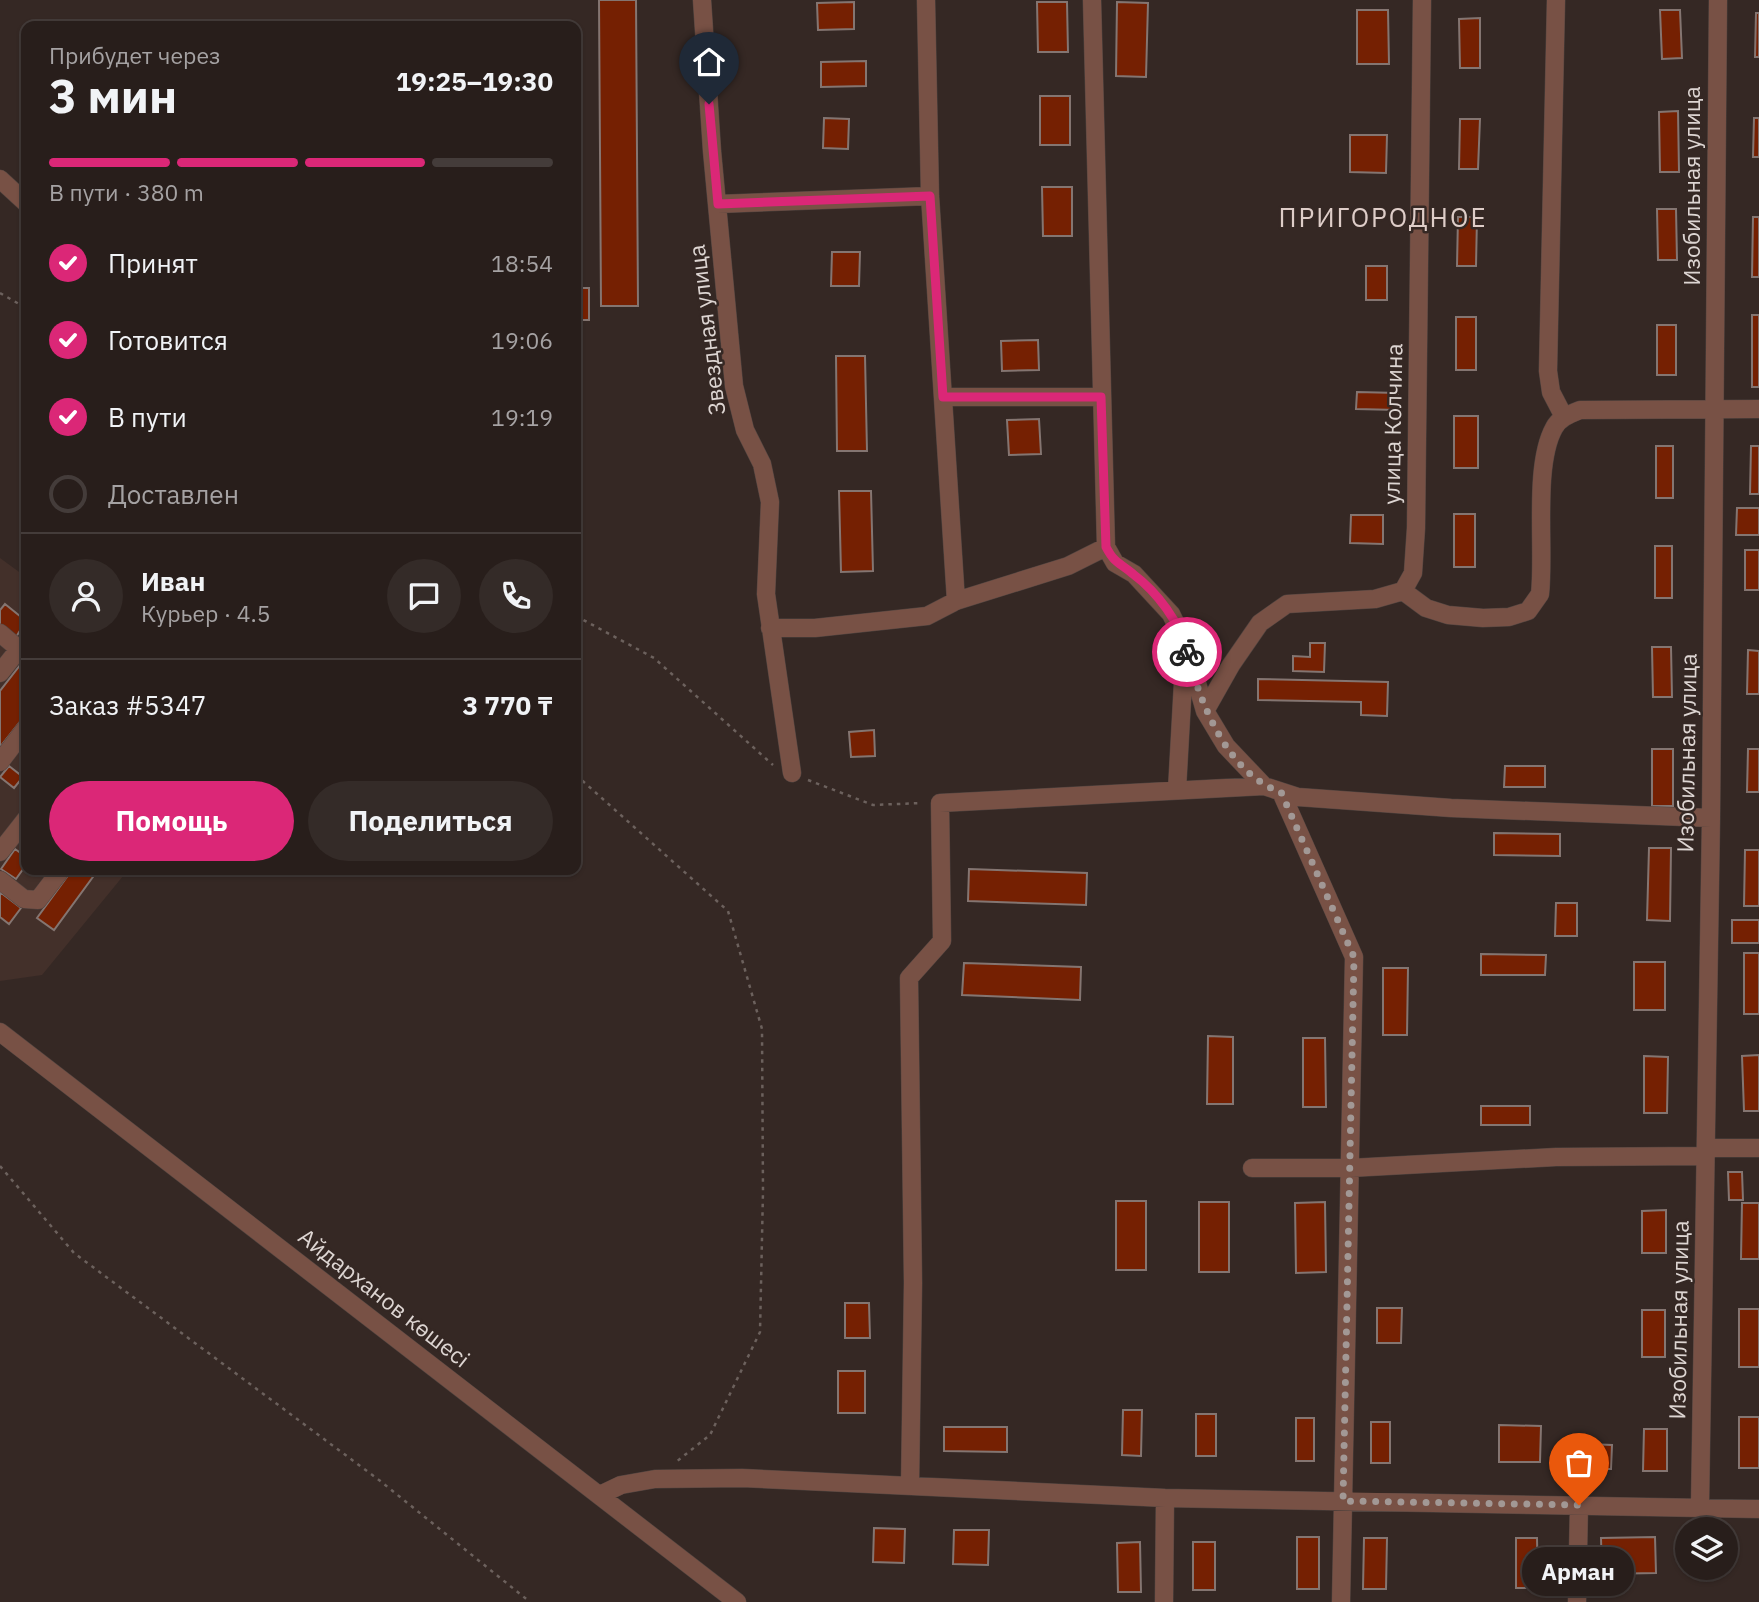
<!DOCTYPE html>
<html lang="ru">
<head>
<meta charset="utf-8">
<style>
  body { margin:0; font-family:"IBM Plex Sans",sans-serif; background:#342b28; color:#f1f3f6; height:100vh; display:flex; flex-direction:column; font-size:26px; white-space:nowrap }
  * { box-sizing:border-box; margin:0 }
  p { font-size:23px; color:#a5a2a3 }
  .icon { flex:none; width:38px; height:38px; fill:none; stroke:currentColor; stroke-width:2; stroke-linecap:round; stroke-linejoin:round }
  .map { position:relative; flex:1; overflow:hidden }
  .details { position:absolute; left:21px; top:21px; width:560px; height:854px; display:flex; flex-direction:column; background:#281e1b; border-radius:14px; box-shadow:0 2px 5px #0004,0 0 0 2px #443c3a }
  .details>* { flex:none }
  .tools { position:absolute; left:1675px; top:1517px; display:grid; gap:14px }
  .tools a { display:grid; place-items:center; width:63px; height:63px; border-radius:50%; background:#281e1b; box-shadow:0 2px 5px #0004,0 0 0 2px #443c3a; font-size:35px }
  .pin { position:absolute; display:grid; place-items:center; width:60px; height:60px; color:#fff; margin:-72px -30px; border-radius:50% 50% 50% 0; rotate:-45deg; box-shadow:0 0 7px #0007 }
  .pin .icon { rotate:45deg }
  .courier { position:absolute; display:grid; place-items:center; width:70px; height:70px; margin:-35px; border:5px solid #db2777; border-radius:50%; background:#fff; color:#222; box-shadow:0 2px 9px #0007 }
  .bubble { position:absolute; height:49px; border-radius:24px; background:#281e1b; box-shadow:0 2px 5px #0004,0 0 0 2px #443c3a; font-size:23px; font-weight:700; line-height:49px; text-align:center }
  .headline em { font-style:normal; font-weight:700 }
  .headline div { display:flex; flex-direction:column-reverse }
  .headline { display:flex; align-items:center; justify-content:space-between; height:119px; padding:0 28px }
  h1 { font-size:46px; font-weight:700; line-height:52px }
  .bar { display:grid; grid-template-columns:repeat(4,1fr); gap:10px 7px; align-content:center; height:84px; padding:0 28px }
  .bar i { height:9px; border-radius:5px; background:#443c3a }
  .bar .selected { background:#db2777 }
  .bar p { grid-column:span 4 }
  .line { display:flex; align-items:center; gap:18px; padding:0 28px; border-top:2px solid #443c3a }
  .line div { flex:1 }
  .round { display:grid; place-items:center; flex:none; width:74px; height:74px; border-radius:37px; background:#342b28 }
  ol { padding:0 28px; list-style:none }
  li { display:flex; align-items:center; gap:21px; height:77px }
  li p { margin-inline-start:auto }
  li .icon { padding:7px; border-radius:50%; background:#db2777; color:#fff; stroke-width:4 }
  li:last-child { color:#a5a2a3 }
  li i { width:38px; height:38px; border:4px solid #443c3a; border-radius:50% }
  .cta { display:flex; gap:14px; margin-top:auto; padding:14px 28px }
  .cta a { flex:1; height:80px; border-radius:42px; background:#db2777; color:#fff; font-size:28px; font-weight:700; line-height:80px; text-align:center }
  .cta a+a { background:#342b28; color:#f1f3f6 }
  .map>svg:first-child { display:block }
</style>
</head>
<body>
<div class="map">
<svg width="1759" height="1602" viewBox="0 0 1759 1602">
  <rect width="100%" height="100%" fill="#352824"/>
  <path fill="#43302a" d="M0 558 26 577V870H128L42 975 0 981Z"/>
  <path fill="#752002" stroke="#847571" stroke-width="2" d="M599 0H636L638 306H601Z
    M854 2V29L818 30 817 3Z
    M1037 2H1067L1068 52H1038Z
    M1117 2 1148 3 1146 77 1116 76Z
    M1357 10H1388L1389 64H1357Z
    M1660 10H1680L1682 58 1662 59Z
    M1756 13H1759V57H1755Z
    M1480 18V68H1460L1459 19Z
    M866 61V86L821 87V62Z
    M1040 96H1070V145H1040Z
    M1678 111 1679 172H1660L1659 112Z
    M824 118 849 119 848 149 823 148Z
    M1754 118H1759V157H1753Z
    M1460 119H1480L1478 169H1459Z
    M1350 135H1387L1386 173 1350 172Z
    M1042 187H1072V236H1043Z
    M1657 209H1676L1677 260H1658Z
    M1458 217H1477L1476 266H1457Z
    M1753 217H1759V277H1752Z
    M832 252H860L859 286H831Z
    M1366 266H1387V300H1366Z
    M576 288H589V320H576Z
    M1752 315H1759V387H1752Z
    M1456 317H1476V370H1456Z
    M1657 325H1676V375H1657Z
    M1038 340 1039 370 1002 371 1001 341Z
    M836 356H865L867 451H837Z
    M1357 392 1398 393V410L1356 409Z
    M1454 416H1478V468H1454Z
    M1039 419 1041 454 1009 455 1007 420Z
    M1656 446H1673V498H1656Z
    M1751 446H1759V494H1750Z
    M839 491H871L873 571 841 572Z
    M1737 508H1759V535H1736Z
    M1454 514H1475V567H1454Z
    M1351 515H1383V544L1350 543Z
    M1655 546H1672V598H1655Z
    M1745 550H1759V590H1745Z
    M5 604 26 621 16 637 0 624V610Z
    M1310 643H1325L1324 672 1293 671V656L1310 657Z
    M1652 647H1671L1672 697H1653Z
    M1748 650 1759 651V694H1747Z
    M21 664 26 668V714L0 747V691Z
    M1258 679 1388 682 1387 716 1361 715V702L1258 700Z
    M874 730 875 756 851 757 849 732Z
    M1652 749H1673V806H1652Z
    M1748 749H1759V792H1747Z
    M9 766 23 777 14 788 0 777Z
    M1505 766H1545V787H1504Z
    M1494 833 1560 834V856L1494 855Z
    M1649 848H1671L1670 921 1647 920Z
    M15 849 26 857V865L16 879 1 869Z
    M1745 850H1759V906H1744Z
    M969 869 1087 873 1086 905 968 901Z
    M72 870H98L54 930 37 918Z
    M0 892 21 908 9 924 0 917Z
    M1556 903H1577V936H1555Z
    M1732 920H1759V943H1732Z
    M1744 953H1759V1014H1744Z
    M1481 954 1546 955 1545 975H1481Z
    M1634 962H1665V1010H1634Z
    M964 963 1081 967 1080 1000 962 995Z
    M1383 968H1408L1407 1035H1383Z
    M1208 1036 1233 1037V1104H1207Z
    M1303 1038H1325L1326 1107H1303Z
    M1759 1055V1111H1744L1742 1056Z
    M1644 1056 1668 1057 1667 1113H1644Z
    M1481 1106H1530V1125H1481Z
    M1728 1172H1742L1743 1200H1729Z
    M1116 1201H1146V1270H1116Z
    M1199 1202H1229V1272H1199Z
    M1325 1202 1326 1272 1296 1273 1295 1203Z
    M1742 1203H1759V1259H1741Z
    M1666 1210V1253H1642V1211Z
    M845 1303H869L870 1338H845Z
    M1377 1308H1402L1401 1343H1377Z
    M1739 1309H1759V1367H1739Z
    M1642 1310H1665V1357H1642Z
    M838 1371H865V1413H838Z
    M1123 1410H1142L1141 1456 1122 1455Z
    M1196 1414H1216V1456H1196Z
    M1739 1417H1759V1468H1739Z
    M1296 1418H1314V1461H1296Z
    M1371 1422H1390V1463H1371Z
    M1499 1425 1541 1426 1540 1462H1499Z
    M944 1427H1007V1452L944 1451Z
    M1644 1429H1667V1471H1643Z
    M1587 1444 1612 1445 1611 1469H1587Z
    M874 1528 905 1529 904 1563 873 1562Z
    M954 1530H989L988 1565 953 1564Z
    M1297 1537H1319V1589H1297Z
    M1655 1537 1656 1573 1602 1574 1601 1538Z
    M1364 1538H1387L1386 1589H1363Z
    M1516 1538H1537L1538 1588H1516Z
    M1140 1542 1141 1592H1118L1117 1543Z
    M1193 1542H1215V1590H1193Z"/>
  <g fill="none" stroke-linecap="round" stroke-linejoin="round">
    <g stroke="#504440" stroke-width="19">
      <path id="minor" d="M702 0 712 151 734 386 745 430 762 464 770 502 766 594 792 773
        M926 0 930 196 956 601
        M1092 0 1106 547 1115 563 1134 574 1171 614 1186 645 1205 711 1226 746 1264 786 1298 797 1451 808 1711 818
        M1556 0 1548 371 1551 392 1564 417
        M0 179 26 203
        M718 204 930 196
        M943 397H1101
        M1403 591 1426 608 1448 615 1483 618 1509 617 1528 611 1540 594C1545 549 1533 466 1554 428 1559 418 1570 414 1580 410L1759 409
        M770 628H815L927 616 956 601 1068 566 1106 547
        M0 633 26 655
        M0 673 19 649
        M1205 711 1231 665 1260 623 1287 604 1375 599 1403 591 1413 573 1416 528 1422 0
        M0 762 26 728
        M1177 790 1184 664
        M1281 792 1354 957 1341 1602
        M0 852 26 819
        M0 880 24 899 38 900 61 870
        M0 1032 737 1602
        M1706 1148H1759
        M1252 1168H1350L1556 1157 1706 1156
        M910 1486 913 1283 909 978 942 941 940 803 1264 786
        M600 1495 621 1485 655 1479 742 1478 1165 1498 1759 1509
        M1700 1506 1711 818 1718 0
        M1164 1602 1165 1498
        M1577 1602 1579 1505"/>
    </g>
    <path stroke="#6c615d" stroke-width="2.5" stroke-dasharray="3.5 5" stroke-linecap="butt" d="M0 293 26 308
      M576 616 654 658 773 765
      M576 775 728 911 762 1029 763 1191 760 1332 710 1435 676 1462
      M808 780 873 805 922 803
      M0 1166 74 1253 379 1480 530 1602"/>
    <use href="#minor" stroke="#785145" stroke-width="18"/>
  </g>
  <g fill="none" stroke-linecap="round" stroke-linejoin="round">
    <path stroke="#a29895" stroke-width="7" stroke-dasharray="0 12.6" d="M1187 652C1200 702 1227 774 1281 792L1354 957 1343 1501 1579 1505"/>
    <path stroke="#db2777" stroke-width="9" d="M709 104 718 204 930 196 943 397H1101L1106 547C1115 564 1119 562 1133 574 1157 592 1180 622 1187 652"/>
  </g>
  <g text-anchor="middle" stroke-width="5" stroke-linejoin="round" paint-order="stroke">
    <g font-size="23" fill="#ddd5d2" stroke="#352824">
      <text transform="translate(1692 186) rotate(-90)" y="8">Изобильная улица</text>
      <text transform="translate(707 330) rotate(-97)" y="8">Звездная улица</text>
      <text transform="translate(1393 424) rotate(-89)" y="8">улица Колчина</text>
      <text transform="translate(1687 753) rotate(-89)" y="8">Изобильная улица</text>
      <text transform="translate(384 1298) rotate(38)" y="8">Айдарханов көшесі</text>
      <text transform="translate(1679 1320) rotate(-89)" y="8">Изобильная улица</text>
    </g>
    <g font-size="26" letter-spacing="2" fill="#decdc8" stroke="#352824">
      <text x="1383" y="227">ПРИГОРОДНОЕ</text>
    </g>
  </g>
</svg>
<div class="tools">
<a><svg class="icon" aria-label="layers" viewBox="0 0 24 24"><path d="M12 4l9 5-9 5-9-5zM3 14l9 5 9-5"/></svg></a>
</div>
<div class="pin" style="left:1579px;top:1505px;background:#ea580c"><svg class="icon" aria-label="bag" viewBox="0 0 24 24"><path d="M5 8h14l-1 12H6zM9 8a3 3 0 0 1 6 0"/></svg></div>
<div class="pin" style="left:709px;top:104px;background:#1f2937"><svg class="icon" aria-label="home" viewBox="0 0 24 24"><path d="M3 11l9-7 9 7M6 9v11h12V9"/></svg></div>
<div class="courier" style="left:1187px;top:652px"><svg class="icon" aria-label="bike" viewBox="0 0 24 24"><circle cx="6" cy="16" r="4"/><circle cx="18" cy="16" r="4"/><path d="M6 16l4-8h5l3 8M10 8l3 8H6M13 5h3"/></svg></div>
<div class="bubble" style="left:1522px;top:1547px;width:112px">Арман</div>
<section class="details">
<div class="headline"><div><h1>3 мин</h1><p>Прибудет через</p></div><em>19:25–19:30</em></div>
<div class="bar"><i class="selected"></i><i class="selected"></i><i class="selected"></i><i></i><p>В пути · 380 m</p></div>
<ol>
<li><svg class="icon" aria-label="check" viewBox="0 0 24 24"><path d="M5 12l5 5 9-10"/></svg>Принят<p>18:54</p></li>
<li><svg class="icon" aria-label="check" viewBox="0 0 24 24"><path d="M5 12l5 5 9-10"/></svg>Готовится<p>19:06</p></li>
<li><svg class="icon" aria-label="check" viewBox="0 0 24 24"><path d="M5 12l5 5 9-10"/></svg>В пути<p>19:19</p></li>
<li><i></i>Доставлен</li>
</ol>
<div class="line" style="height:126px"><a class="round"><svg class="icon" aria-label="person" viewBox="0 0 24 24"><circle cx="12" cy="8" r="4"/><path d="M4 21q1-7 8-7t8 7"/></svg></a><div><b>Иван</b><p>Курьер · 4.5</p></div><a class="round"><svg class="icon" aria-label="chat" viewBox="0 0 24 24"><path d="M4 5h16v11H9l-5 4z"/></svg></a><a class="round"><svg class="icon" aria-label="phone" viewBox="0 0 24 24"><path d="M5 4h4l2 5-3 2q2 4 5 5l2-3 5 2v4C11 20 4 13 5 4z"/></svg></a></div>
<div class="line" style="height:91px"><div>Заказ #5347</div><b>3 770 ₸</b></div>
<div class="cta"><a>Помощь</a><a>Поделиться</a></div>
</section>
</div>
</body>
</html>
